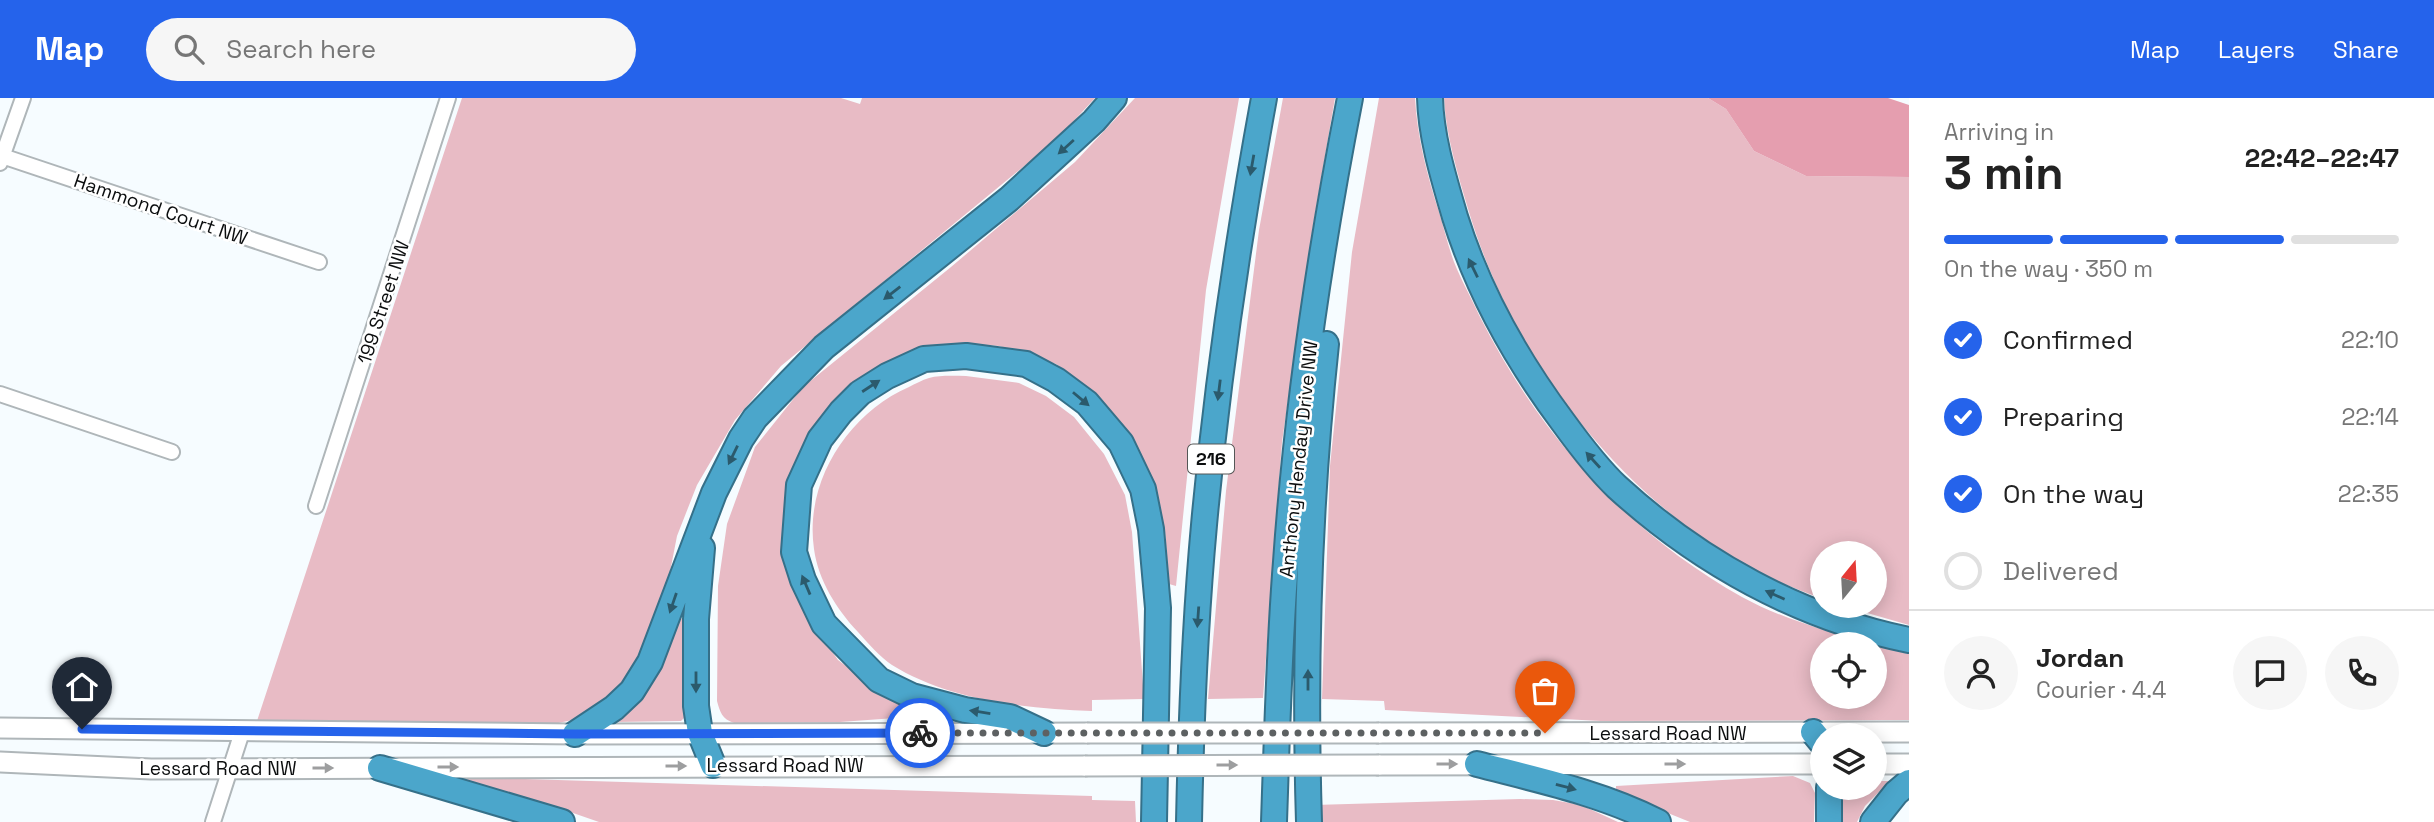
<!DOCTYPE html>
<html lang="en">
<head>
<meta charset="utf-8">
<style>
  body { margin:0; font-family:"Space Grotesk",sans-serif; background:#f6f6f6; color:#222; height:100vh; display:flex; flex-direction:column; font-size:26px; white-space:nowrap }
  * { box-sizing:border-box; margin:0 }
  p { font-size:23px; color:#767676 }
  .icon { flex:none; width:38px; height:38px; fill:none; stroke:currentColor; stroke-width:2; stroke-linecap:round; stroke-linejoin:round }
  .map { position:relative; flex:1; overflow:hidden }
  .side { display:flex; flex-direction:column; background:#fff; width:525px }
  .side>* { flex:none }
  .needle { width:46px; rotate:18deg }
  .buttons { position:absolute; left:1810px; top:443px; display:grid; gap:14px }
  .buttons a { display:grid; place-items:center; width:77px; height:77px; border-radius:50%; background:#fff; box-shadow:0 4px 18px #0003; font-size:35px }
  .pin { position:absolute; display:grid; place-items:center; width:60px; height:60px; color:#fff; margin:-72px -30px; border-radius:50% 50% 50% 0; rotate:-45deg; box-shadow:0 0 7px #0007 }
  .pin .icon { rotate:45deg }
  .courier { position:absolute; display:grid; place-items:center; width:70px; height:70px; margin:-35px; border:5px solid #2563eb; border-radius:50%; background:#fff; color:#222; box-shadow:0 2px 9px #0007 }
  .head em { font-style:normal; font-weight:700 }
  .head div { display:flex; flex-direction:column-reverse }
  .head { display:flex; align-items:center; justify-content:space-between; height:119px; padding:0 35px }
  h1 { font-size:46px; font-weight:700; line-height:52px }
  .bar { display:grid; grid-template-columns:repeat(4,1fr); gap:10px 7px; align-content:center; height:84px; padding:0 35px }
  .bar i { height:9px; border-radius:5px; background:#e0e0e0 }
  .bar .active { background:#2563eb }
  .bar p { grid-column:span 4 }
  .line { display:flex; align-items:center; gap:18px; padding:0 35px; border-top:2px solid #e0e0e0 }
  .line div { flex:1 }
  .round { display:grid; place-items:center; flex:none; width:74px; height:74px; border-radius:37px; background:#f6f6f6 }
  ol { padding:0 35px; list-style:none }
  li { display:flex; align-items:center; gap:21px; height:77px }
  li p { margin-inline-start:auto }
  li .icon { padding:7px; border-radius:50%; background:#2563eb; color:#fff; stroke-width:4 }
  li:last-child { color:#767676 }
  li i { width:38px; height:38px; border:4px solid #e0e0e0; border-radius:50% }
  header { display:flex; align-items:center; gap:42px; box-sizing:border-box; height:98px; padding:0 35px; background:#2563eb; color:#fff }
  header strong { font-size:33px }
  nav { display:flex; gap:38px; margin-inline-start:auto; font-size:24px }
  .search { width:490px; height:63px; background:#f6f6f6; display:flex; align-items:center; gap:18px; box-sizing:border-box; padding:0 24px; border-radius:38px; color:#767676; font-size:26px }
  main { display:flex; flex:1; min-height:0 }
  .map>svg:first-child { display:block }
</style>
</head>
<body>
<header>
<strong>Map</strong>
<div class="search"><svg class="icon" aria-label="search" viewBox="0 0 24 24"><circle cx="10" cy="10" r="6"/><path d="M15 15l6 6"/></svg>Search here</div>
<nav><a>Map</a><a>Layers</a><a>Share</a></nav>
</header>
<main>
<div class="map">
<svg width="1909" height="724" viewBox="0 0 1909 724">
  <rect width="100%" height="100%" fill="#f6fcff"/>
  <path fill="#e8bbc5" d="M462 0H841L860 6 862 0H1095L1057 41 781 268 735 322 697 387 677 438 660 525 613 604 582 620 558 625 256 626Z
    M1135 0H1239L1206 192 1176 488 1169 486 1165 434 1156 397 1145 365 1123 327 1093 293 1056 266 999 248 955 245 901 259 858 283 831 306 807 346 790 391 809 521 838 562 882 595 923 614V618L840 624 734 625C722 621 720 614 717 603L718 488 727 426 755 349 803 289 951 169 1075 64Z
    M1283 0H1335L1313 128 1282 344 1263 600 1208 601 1226 393 1259 132Z
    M1379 0H1415C1417 38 1427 77 1439 114 1444 130 1448 148 1454 164 1461 182 1471 199 1479 217 1538 335 1626 434 1742 499 1782 521 1828 533 1871 546H1822V598H1874V547L1909 556V622L1601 623 1385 612 1384 603 1322 601 1330 368 1352 154Z
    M1444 0H1708L1726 11 1754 53 1806 78 1909 79V527L1843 508H1874V455H1822V501L1820 500C1799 492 1776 484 1756 473 1619 399 1514 263 1469 114 1458 77 1446 38 1444 0Z
    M966 278 1019 285 1046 298 1074 319 1104 356 1125 397 1132 434 1144 601 1092 602V613C1027 611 948 602 892 567 880 559 868 545 858 534 837 512 818 482 814 451 804 383 849 315 909 289 915 286 922 282 929 280 940 277 954 278 966 278Z
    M682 520 685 521V619L681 623 615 624 636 606 651 586 666 558 674 531Z
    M1793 678 1810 685 1815 695 1814 724H1690L1616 694V688Z
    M460 679 1092 698V702L1135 703 1136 724H599L550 707 467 686 460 683Z
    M1874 683H1890L1865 708 1857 724H1837L1835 690H1874Z
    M1520 701 1553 702 1581 707 1618 724H1315L1314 707Z"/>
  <path fill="#e59eaf" d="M1708 0H1888L1909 7V79L1806 78 1754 53 1726 11Z"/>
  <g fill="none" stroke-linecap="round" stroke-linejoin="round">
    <g stroke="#afb6b9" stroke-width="18">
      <path id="street" d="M2 58 319 164
        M0 65 23 0
        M0 296 172 354
        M316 408 448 0
        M213 724 242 634"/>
    </g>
    <g stroke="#afb6b9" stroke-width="23">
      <path id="secondary" d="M0 630 575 636 1087 635
        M1379 635 1909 634
        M0 664 151 671 1085 668
        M1874 666H1909
        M1379 667 1822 666"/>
    </g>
    <g stroke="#357089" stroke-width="28">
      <path id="highway" d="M1430 0C1431 40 1444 81 1455 119 1478 193 1516 261 1563 324 1579 346 1597 370 1617 389 1699 464 1800 520 1909 542
        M702 450 696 521V608L700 635 713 667
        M1813 634 1822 645
        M1044 635 1010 619 965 612 912 598 879 582 824 526 803 482 794 454 799 387 820 341 841 314 860 295 887 278 924 261 966 258 1026 266 1056 282 1087 305 1121 345 1143 391 1151 431 1158 510 1154 724
        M575 636 614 610 632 593 650 564 714 395 741 341 755 320 824 249 1009 101 1094 23 1114 0
        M1477 666C1539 682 1601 695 1658 724
        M380 670 562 724
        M1189 724C1191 625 1195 525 1204 427 1217 284 1238 141 1264 0
        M1274 724C1277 637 1279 550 1286 464 1297 308 1320 153 1350 0
        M1309 724C1304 564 1309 405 1326 246
        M1829 724V690
        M1873 724 1896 695 1909 684"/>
    </g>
    <use href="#street" stroke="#fff" stroke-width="14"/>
    <use href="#secondary" stroke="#fff" stroke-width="19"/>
    <use href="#highway" stroke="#4ba6cb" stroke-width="24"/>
    <g stroke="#afb6b9" stroke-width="23" stroke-linecap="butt">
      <path id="secondary-bridge" d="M1087 635H1379
        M1085 668 1379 667"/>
    </g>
    <use href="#secondary-bridge" stroke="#fff" stroke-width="19"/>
  </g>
  <defs><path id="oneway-solid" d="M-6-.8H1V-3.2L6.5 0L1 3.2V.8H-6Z" transform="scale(1.75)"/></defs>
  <g fill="#2b5a6c">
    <use href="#oneway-solid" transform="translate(1066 49) rotate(138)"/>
    <use href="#oneway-solid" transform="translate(1252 67) rotate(100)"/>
    <use href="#oneway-solid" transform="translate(1473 170) rotate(-116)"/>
    <use href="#oneway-solid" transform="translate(892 195) rotate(142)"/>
    <use href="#oneway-solid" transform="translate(871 288) rotate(-33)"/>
    <use href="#oneway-solid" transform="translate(1219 292) rotate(97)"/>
    <use href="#oneway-solid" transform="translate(1081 301) rotate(40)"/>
    <use href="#oneway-solid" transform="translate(733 357) rotate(116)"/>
    <use href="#oneway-solid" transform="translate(1593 362) rotate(-132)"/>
    <use href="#oneway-solid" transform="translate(806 487) rotate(-113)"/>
    <use href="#oneway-solid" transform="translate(1775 497) rotate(-156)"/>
    <use href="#oneway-solid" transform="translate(673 505) rotate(109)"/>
    <use href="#oneway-solid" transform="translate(1198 519) rotate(94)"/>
    <use href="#oneway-solid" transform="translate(1308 582) rotate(-90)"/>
    <use href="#oneway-solid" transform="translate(696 584) rotate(90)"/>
    <use href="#oneway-solid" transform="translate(980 614) rotate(-171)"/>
    <use href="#oneway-solid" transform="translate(1566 689) rotate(15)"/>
  </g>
  <g fill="#9d9e9f">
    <use href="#oneway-solid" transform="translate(1447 666)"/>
    <use href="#oneway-solid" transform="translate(1675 666)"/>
    <use href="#oneway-solid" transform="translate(1227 667)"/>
    <use href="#oneway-solid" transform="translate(676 668)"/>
    <use href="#oneway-solid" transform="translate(448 669)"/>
    <use href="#oneway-solid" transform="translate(323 670)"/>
  </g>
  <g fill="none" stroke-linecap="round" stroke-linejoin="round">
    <path stroke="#5d6162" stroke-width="7" stroke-dasharray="0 12.6" d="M920 635H1545"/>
    <path stroke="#2563eb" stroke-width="9" d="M82 631 575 636 920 635"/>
  </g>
  <g text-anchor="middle" stroke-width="5" stroke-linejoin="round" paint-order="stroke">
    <rect fill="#fff" stroke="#545656" stroke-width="2" x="1188" y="346.5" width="46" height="29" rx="5"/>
    <g font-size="18" font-weight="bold" fill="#0b0d0e">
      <text x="1211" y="367">216</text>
    </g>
    <g font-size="19" fill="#0b0d0e" stroke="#fff">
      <text transform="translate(161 111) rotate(19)" y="7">Hammond Court NW</text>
      <text transform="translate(383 204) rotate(-72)" y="7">199 Street NW</text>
      <text transform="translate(1298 361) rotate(-84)" y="7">Anthony Henday Drive NW</text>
      <text x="1668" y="642">Lessard Road NW</text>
      <text x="785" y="674">Lessard Road NW</text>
      <text x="218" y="677">Lessard Road NW</text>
    </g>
  </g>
</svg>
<div class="buttons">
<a><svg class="needle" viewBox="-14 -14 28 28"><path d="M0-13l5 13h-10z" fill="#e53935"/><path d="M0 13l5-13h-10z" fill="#767676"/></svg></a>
<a><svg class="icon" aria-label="locate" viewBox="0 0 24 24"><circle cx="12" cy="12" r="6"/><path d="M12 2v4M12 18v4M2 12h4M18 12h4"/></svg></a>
<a><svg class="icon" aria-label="layers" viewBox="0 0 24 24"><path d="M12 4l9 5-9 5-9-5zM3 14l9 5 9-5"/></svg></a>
</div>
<div class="pin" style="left:1545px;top:635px;background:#ea580c"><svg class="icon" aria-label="bag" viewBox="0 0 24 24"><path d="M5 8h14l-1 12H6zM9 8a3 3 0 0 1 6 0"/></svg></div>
<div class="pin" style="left:82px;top:631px;background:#1f2937"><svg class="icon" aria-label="home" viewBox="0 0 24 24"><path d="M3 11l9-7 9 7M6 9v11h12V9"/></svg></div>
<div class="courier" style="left:920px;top:635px"><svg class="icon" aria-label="bike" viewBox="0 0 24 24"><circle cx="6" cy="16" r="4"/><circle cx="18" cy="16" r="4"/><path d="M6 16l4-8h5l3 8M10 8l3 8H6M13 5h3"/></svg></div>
</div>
<section class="side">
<div class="head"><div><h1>3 min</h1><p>Arriving in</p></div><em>22:42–22:47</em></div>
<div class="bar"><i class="active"></i><i class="active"></i><i class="active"></i><i></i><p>On the way · 350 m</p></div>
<ol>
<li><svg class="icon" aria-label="check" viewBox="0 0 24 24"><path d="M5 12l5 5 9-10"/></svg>Confirmed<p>22:10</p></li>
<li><svg class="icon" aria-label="check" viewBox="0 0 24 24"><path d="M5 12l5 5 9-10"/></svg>Preparing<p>22:14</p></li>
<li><svg class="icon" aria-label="check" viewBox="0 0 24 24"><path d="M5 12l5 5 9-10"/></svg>On the way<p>22:35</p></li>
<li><i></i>Delivered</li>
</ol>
<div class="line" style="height:126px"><a class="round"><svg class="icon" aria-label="person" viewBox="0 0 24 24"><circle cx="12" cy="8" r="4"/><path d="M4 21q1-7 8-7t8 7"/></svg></a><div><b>Jordan</b><p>Courier · 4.4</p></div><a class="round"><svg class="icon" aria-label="chat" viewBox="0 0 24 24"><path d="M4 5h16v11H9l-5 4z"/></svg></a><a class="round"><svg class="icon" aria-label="phone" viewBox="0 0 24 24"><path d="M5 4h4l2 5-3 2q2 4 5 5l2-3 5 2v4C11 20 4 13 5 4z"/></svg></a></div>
</section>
</main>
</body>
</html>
